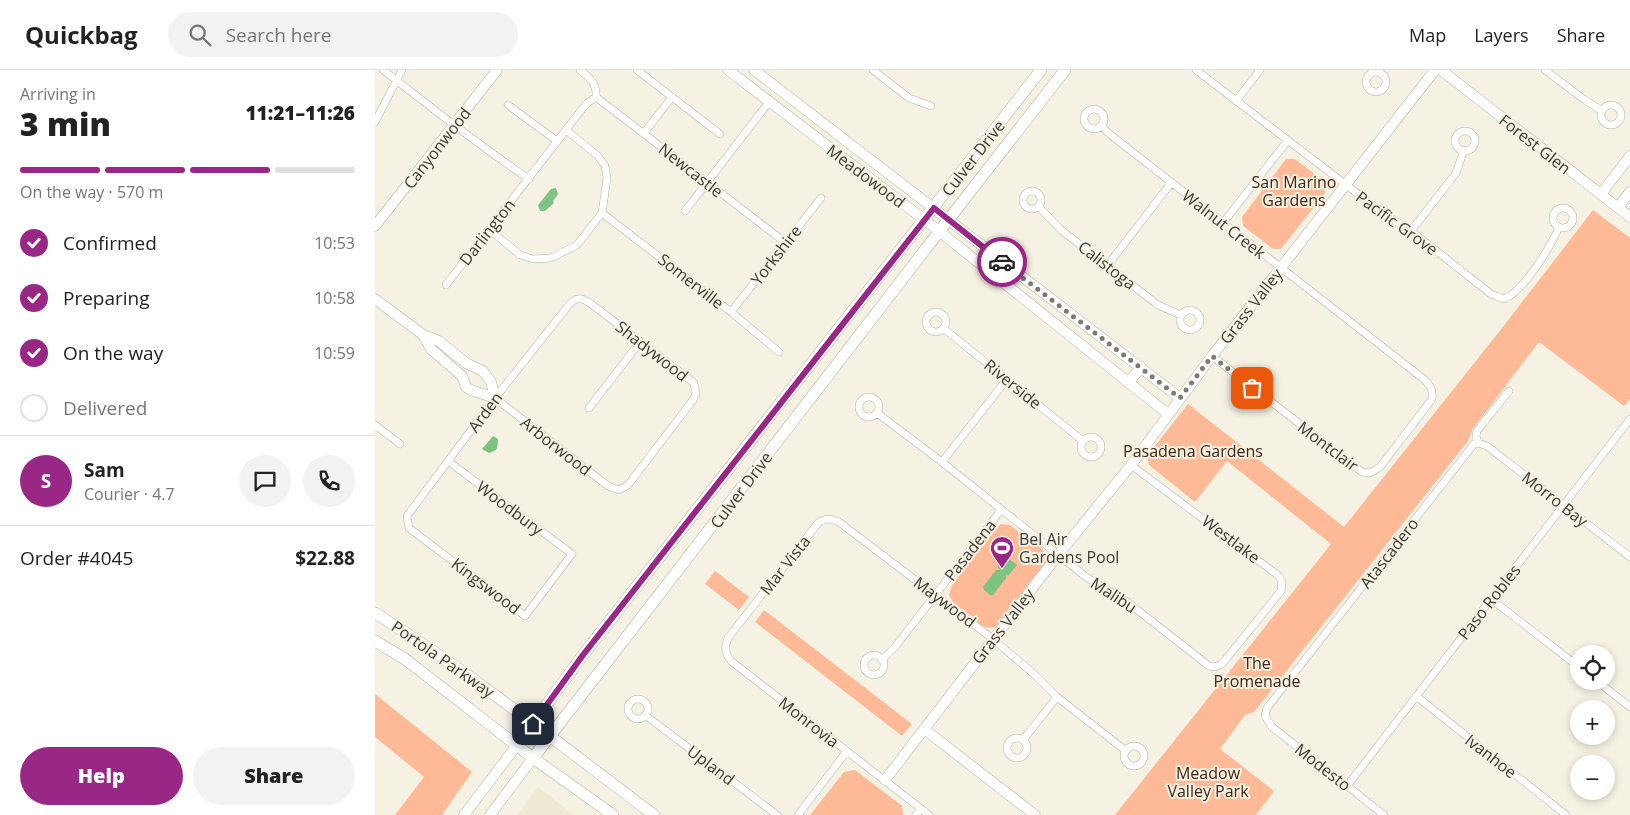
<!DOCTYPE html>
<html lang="en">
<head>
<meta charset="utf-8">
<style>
  body { margin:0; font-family:"Open Sans",sans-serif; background:#f2f2f2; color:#222; height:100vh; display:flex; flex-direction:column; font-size:19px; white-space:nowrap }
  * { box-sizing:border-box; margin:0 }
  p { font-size:16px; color:#767676 }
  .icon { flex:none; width:28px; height:28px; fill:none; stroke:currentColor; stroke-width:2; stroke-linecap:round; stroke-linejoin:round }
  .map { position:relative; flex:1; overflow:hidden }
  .drawer { display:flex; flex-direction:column; background:#fff; width:375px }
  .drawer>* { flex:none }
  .fabs { position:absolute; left:1195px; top:575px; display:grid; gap:10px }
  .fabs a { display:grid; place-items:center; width:45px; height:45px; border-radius:50%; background:#fff; box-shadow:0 2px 8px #0003; font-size:25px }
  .pin { position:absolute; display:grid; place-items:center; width:42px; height:42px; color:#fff; margin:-21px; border-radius:10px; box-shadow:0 2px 8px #0006 }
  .courier { position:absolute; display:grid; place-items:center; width:50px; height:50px; margin:-25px; border:4px solid #992785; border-radius:50%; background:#fff; color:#222; box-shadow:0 1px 6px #0007 }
  .head em { font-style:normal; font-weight:800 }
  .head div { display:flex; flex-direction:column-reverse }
  .head { display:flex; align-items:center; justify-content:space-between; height:85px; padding:0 20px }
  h1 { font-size:32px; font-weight:800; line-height:38px }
  .bar { display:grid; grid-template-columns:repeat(4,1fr); gap:8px 5px; align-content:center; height:60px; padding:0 20px }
  .bar i { height:6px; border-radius:4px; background:#e0e0e0 }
  .bar .active { background:#992785 }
  .bar p { grid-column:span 4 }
  .line { display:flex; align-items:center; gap:12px; padding:0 20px; border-top:1px solid #e0e0e0 }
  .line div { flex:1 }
  .round { display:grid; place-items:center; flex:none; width:52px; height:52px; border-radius:26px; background:#f2f2f2 }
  ol { padding:0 20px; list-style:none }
  li { display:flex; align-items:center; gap:15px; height:55px }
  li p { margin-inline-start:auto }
  li .icon { padding:5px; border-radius:50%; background:#992785; color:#fff; stroke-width:4 }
  li:last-child { color:#767676 }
  li i { width:28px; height:28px; border:2px solid #e0e0e0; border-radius:50% }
  .action { display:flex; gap:10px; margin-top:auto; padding:10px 20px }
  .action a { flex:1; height:58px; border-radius:30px; background:#992785; color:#fff; font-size:20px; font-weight:800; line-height:58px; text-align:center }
  .action a+a { background:#f2f2f2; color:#222 }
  header { display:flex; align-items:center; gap:30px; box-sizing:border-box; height:70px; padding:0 25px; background:#fff; border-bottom:1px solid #e0e0e0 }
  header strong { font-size:24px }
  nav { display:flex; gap:28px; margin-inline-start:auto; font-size:18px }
  .search { width:350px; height:45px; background:#f2f2f2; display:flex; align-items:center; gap:12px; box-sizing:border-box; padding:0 18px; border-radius:28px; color:#767676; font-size:19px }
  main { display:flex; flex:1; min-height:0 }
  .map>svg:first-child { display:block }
</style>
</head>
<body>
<header>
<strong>Quickbag</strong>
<div class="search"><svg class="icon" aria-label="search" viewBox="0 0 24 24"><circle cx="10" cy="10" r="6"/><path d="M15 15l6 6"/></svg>Search here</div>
<nav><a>Map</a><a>Layers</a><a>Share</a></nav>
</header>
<main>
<section class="drawer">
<div class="head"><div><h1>3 min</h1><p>Arriving in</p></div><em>11:21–11:26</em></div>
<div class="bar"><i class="active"></i><i class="active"></i><i class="active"></i><i></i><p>On the way · 570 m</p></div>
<ol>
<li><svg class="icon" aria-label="check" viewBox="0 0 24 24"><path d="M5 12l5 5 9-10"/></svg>Confirmed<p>10:53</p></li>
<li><svg class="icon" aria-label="check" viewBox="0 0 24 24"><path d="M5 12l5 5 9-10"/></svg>Preparing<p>10:58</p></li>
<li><svg class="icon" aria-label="check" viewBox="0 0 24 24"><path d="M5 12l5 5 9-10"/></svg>On the way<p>10:59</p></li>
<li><i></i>Delivered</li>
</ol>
<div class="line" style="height:90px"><b class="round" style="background:#992785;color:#fff">S</b><div><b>Sam</b><p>Courier · 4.7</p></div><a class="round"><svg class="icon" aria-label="chat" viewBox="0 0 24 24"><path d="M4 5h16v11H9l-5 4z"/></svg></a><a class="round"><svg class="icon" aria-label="phone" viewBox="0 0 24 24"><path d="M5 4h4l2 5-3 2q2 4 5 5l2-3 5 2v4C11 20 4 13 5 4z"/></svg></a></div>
<div class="line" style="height:65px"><div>Order #4045</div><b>$22.88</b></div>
<div class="action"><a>Help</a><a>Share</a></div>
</section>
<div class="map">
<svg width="1255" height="745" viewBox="0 0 1255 745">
  <rect width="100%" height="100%" fill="#f5f2e3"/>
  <path fill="#efead3" d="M163 717 199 745H142Z"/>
  <path fill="#feba96" d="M911 89H920L950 112V123L906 179H898L868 156 867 147Z
    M1218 140 1255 168V329L1249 336 1164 272 1097 360 1093 371 879 642 870 645 845 679 899 721 881 745H740L956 474 852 391 820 432 774 395 772 386 813 334 969 457 1131 253Z
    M626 454 635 455 657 473 666 476 672 488 671 495 662 503 630 544 625 554 620 557 613 558 606 555 601 550 578 532 574 525 577 515 620 460Z
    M340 501 374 527 364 540 330 514Z
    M389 540 537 654 527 666 380 552Z
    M0 624 97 702 67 745H20L49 707 0 667Z
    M480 700 527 736 528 745H435L469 702Z"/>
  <path fill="#7dc381" d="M181 118 183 124 178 131 179 133 170 141H165L163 135 176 119Z
    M118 366 123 369C122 378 124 380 114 383L107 379Z
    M631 487 642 495 633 506 631 504V508L618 525H615L609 520 608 517 621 500H625L622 497Z"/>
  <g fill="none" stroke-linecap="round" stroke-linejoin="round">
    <g stroke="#b4b1a3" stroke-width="8">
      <path id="street" d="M8 0C56 37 103 75 154 109
        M205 0C215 8 222 13 221 27
        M262 0 345 64
        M498 0 534 28 556 36
        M821 0 1004 140 1036 161 1116 224 1129 229C1149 221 1176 176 1184 157
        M1170 0 1207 28 1227 41
        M991 12a10 10 0 1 1 20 0a10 10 0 1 1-20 0Z
        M221 27 411 173
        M861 31 885 0
        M133 35 182 71
        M1226 45a10 10 0 1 1 20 0a10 10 0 1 1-20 0Z
        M709 49a10 10 0 1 1 20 0a10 10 0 1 1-20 0Z
        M0 52 27 0
        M726 56 737 66 1050 310C1056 317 1058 320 1057 329L1005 397 995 403 987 402 837 286
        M1080 71a10 10 0 1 1 20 0a10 10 0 1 1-20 0Z
        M269 63 297 27
        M648 130a9 9 0 1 1 18 0a9 9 0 1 1-18 0Z
        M664 137 686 160 783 235 806 245
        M1178 148a10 10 0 1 1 20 0a10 10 0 1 1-20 0Z
        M310 141 394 32
        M227 143 356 242 404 282
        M848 153 913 70
        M114 159 145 185 158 189 176 188 202 175 227 143 232 108 230 96 223 86 191 60
        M1036 161 1081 103 1089 80
        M732 196 796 113
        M71 215 211 34 221 27
        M805 250a10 10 0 1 1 20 0a10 10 0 1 1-20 0Z
        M356 242 446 128
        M551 252a10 10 0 1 1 20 0a10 10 0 1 1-20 0Z
        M568 258 708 371
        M484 337a10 10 0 1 1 20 0a10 10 0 1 1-20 0Z
        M214 338 265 272
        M502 343 567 392 711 507 751 531 834 596 840 597 847 594 906 521 907 513 904 506 756 395
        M0 355 25 374
        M706 377a10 10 0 1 1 20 0a10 10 0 1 1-20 0Z
        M1103 373 1112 376 1255 487
        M1103 373 1101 366 1102 361 1134 321
        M73 391 197 484 150 546 34 458 32 446 120 328 193 236C200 227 206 227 215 233L319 313 321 324 318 330 253 415 244 420 233 416 120 328
        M567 392 632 309
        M1116 529 1204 597
        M489 595a10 10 0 1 1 20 0a10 10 0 1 1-20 0Z
        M507 590 520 577 626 440
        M1222 611 1255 637
        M1041 626 1191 745
        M253 639a10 10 0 1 1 20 0a10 10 0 1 1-20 0Z
        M270 645 402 745
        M632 678a10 10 0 1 1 20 0a10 10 0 1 1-20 0Z
        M648 670 682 627
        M749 686a10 10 0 1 1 20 0a10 10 0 1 1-20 0Z
        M972 716 1255 349
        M423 745 472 681
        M541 745 546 739
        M554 745 356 591C350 584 349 577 353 568L443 453C450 448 456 448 464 452L618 569 660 605 682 627 751 681
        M1009 745 897 657 890 646 892 638 1099 374 1103 373"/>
    </g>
    <g stroke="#b4b1a3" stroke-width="11">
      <path id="secondary" d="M353 0 564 161 793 344
        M379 0 805 328
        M1066 0 1255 147
        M1226 124 1255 86
        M1243 137 1255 122
        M0 156 122 0
        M0 229 47 264 64 271 91 293 108 301 116 312 120 328
        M47 264 57 280 87 306 91 317 96 320 120 328
        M753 313 766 297
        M549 659 660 745
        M510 710 683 485 756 395 837 286 1060 0
        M89 745 142 675
        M115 745 158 688"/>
    </g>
    <g stroke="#b4b1a3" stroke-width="12">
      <path id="primary" d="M0 543C97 604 187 676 279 745
        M0 571 30 589 158 688 238 745
        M142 675 208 585 666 0
        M158 688 553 176 690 0"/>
    </g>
    <use href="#street" stroke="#fff" stroke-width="7"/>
    <use href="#secondary" stroke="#fff" stroke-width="10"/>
    <use href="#primary" stroke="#fff" stroke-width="11"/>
  </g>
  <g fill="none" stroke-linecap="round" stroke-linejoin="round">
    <path stroke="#7c7a71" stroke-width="5" stroke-dasharray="0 9" d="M627 192 805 328 837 286 877 318"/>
    <path stroke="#992785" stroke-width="6" d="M158 654 208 585 559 138 627 192"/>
  </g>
  <defs>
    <g id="stadium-pin" transform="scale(1.25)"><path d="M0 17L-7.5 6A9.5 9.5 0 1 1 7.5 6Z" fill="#992785" stroke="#f5f2e3"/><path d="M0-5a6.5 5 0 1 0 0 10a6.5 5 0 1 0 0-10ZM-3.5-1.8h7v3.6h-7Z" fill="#fff"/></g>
  </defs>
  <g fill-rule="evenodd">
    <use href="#stadium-pin" x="627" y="478"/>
  </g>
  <g text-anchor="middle" stroke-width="4" stroke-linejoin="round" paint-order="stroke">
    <g font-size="16" fill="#3b3a34" stroke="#f5f2e3">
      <text transform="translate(1160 74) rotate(38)" y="6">Forest Glen</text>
      <text transform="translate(62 78) rotate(-52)" y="6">Canyonwood</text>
      <text transform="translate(598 88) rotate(-52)" y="6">Culver Drive</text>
      <text transform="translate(316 100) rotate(38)" y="6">Newcastle</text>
      <text transform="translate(491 106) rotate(37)" y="6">Meadowood</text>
      <text transform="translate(1022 153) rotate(36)" y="6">Pacific Grove</text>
      <text transform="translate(849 154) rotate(38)" y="6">Walnut Creek</text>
      <text transform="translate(112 162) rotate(-52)" y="6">Darlington</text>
      <text transform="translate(401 185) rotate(-52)" y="6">Yorkshire</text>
      <text transform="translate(732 195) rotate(38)" y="6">Calistoga</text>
      <text transform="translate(316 211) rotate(38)" y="6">Somerville</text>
      <text transform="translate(876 236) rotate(-52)" y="6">Grass Valley</text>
      <text transform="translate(277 281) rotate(38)" y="6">Shadywood</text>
      <text transform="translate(638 314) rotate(39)" y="6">Riverside</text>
      <text transform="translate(110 342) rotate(-53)" y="6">Arden</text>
      <text transform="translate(181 376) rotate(38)" y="6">Arborwood</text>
      <text transform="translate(953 376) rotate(37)" y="6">Montclair</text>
      <text transform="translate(366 420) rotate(-53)" y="6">Culver Drive</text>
      <text transform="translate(1180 429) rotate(38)" y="6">Morro Bay</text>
      <text transform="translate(135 438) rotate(37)" y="6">Woodbury</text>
      <text transform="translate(856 469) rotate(37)" y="6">Westlake</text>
      <text transform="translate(595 480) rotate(-52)" y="6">Pasadena</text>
      <text transform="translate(1014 483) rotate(-52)" y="6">Atascadero</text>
      <text transform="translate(410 495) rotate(-52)" y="6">Mar Vista</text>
      <text transform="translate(111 516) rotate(37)" y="6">Kingswood</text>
      <text transform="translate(739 525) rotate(33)" y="6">Malibu</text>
      <text transform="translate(570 532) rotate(37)" y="6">Maywood</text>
      <text transform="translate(1114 532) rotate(-52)" y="6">Paso Robles</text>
      <text transform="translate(628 556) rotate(-52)" y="6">Grass Valley</text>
      <text transform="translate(68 589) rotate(35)" y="6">Portola Parkway</text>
      <text transform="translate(434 652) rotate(38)" y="6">Monrovia</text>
      <text transform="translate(1116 686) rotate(38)" y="6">Ivanhoe</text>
      <text transform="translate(336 695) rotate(37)" y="6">Upland</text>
      <text transform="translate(948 697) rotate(38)" y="6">Modesto</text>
    </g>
    <g font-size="16" fill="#442310" stroke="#f5f2e3">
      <text x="919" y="118">San Marino<tspan x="919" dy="18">Gardens</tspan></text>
      <text x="818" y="387">Pasadena Gardens</text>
      <text x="882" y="599">The<tspan x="882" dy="18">Promenade</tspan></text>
      <text x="833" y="709">Meadow<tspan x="833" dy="18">Valley Park</tspan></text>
    </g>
    <g font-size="16" fill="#3b3a34" stroke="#f5f2e3" text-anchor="start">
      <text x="644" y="475">Bel Air<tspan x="644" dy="18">Gardens Pool</tspan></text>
    </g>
  </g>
</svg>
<div class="fabs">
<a><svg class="icon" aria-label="locate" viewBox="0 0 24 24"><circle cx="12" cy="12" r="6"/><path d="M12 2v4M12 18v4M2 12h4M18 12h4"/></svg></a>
<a>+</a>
<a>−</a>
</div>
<div class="pin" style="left:877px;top:318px;background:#ea580c"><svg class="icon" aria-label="bag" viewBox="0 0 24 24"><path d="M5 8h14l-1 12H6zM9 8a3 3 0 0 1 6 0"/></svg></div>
<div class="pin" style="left:158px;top:654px;background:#1f2937"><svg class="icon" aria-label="home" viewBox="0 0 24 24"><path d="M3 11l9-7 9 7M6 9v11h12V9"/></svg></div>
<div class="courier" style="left:627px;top:192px"><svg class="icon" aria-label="car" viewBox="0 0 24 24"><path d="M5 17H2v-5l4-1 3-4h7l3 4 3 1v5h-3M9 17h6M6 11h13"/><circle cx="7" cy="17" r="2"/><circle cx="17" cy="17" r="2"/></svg></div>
</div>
</main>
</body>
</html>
